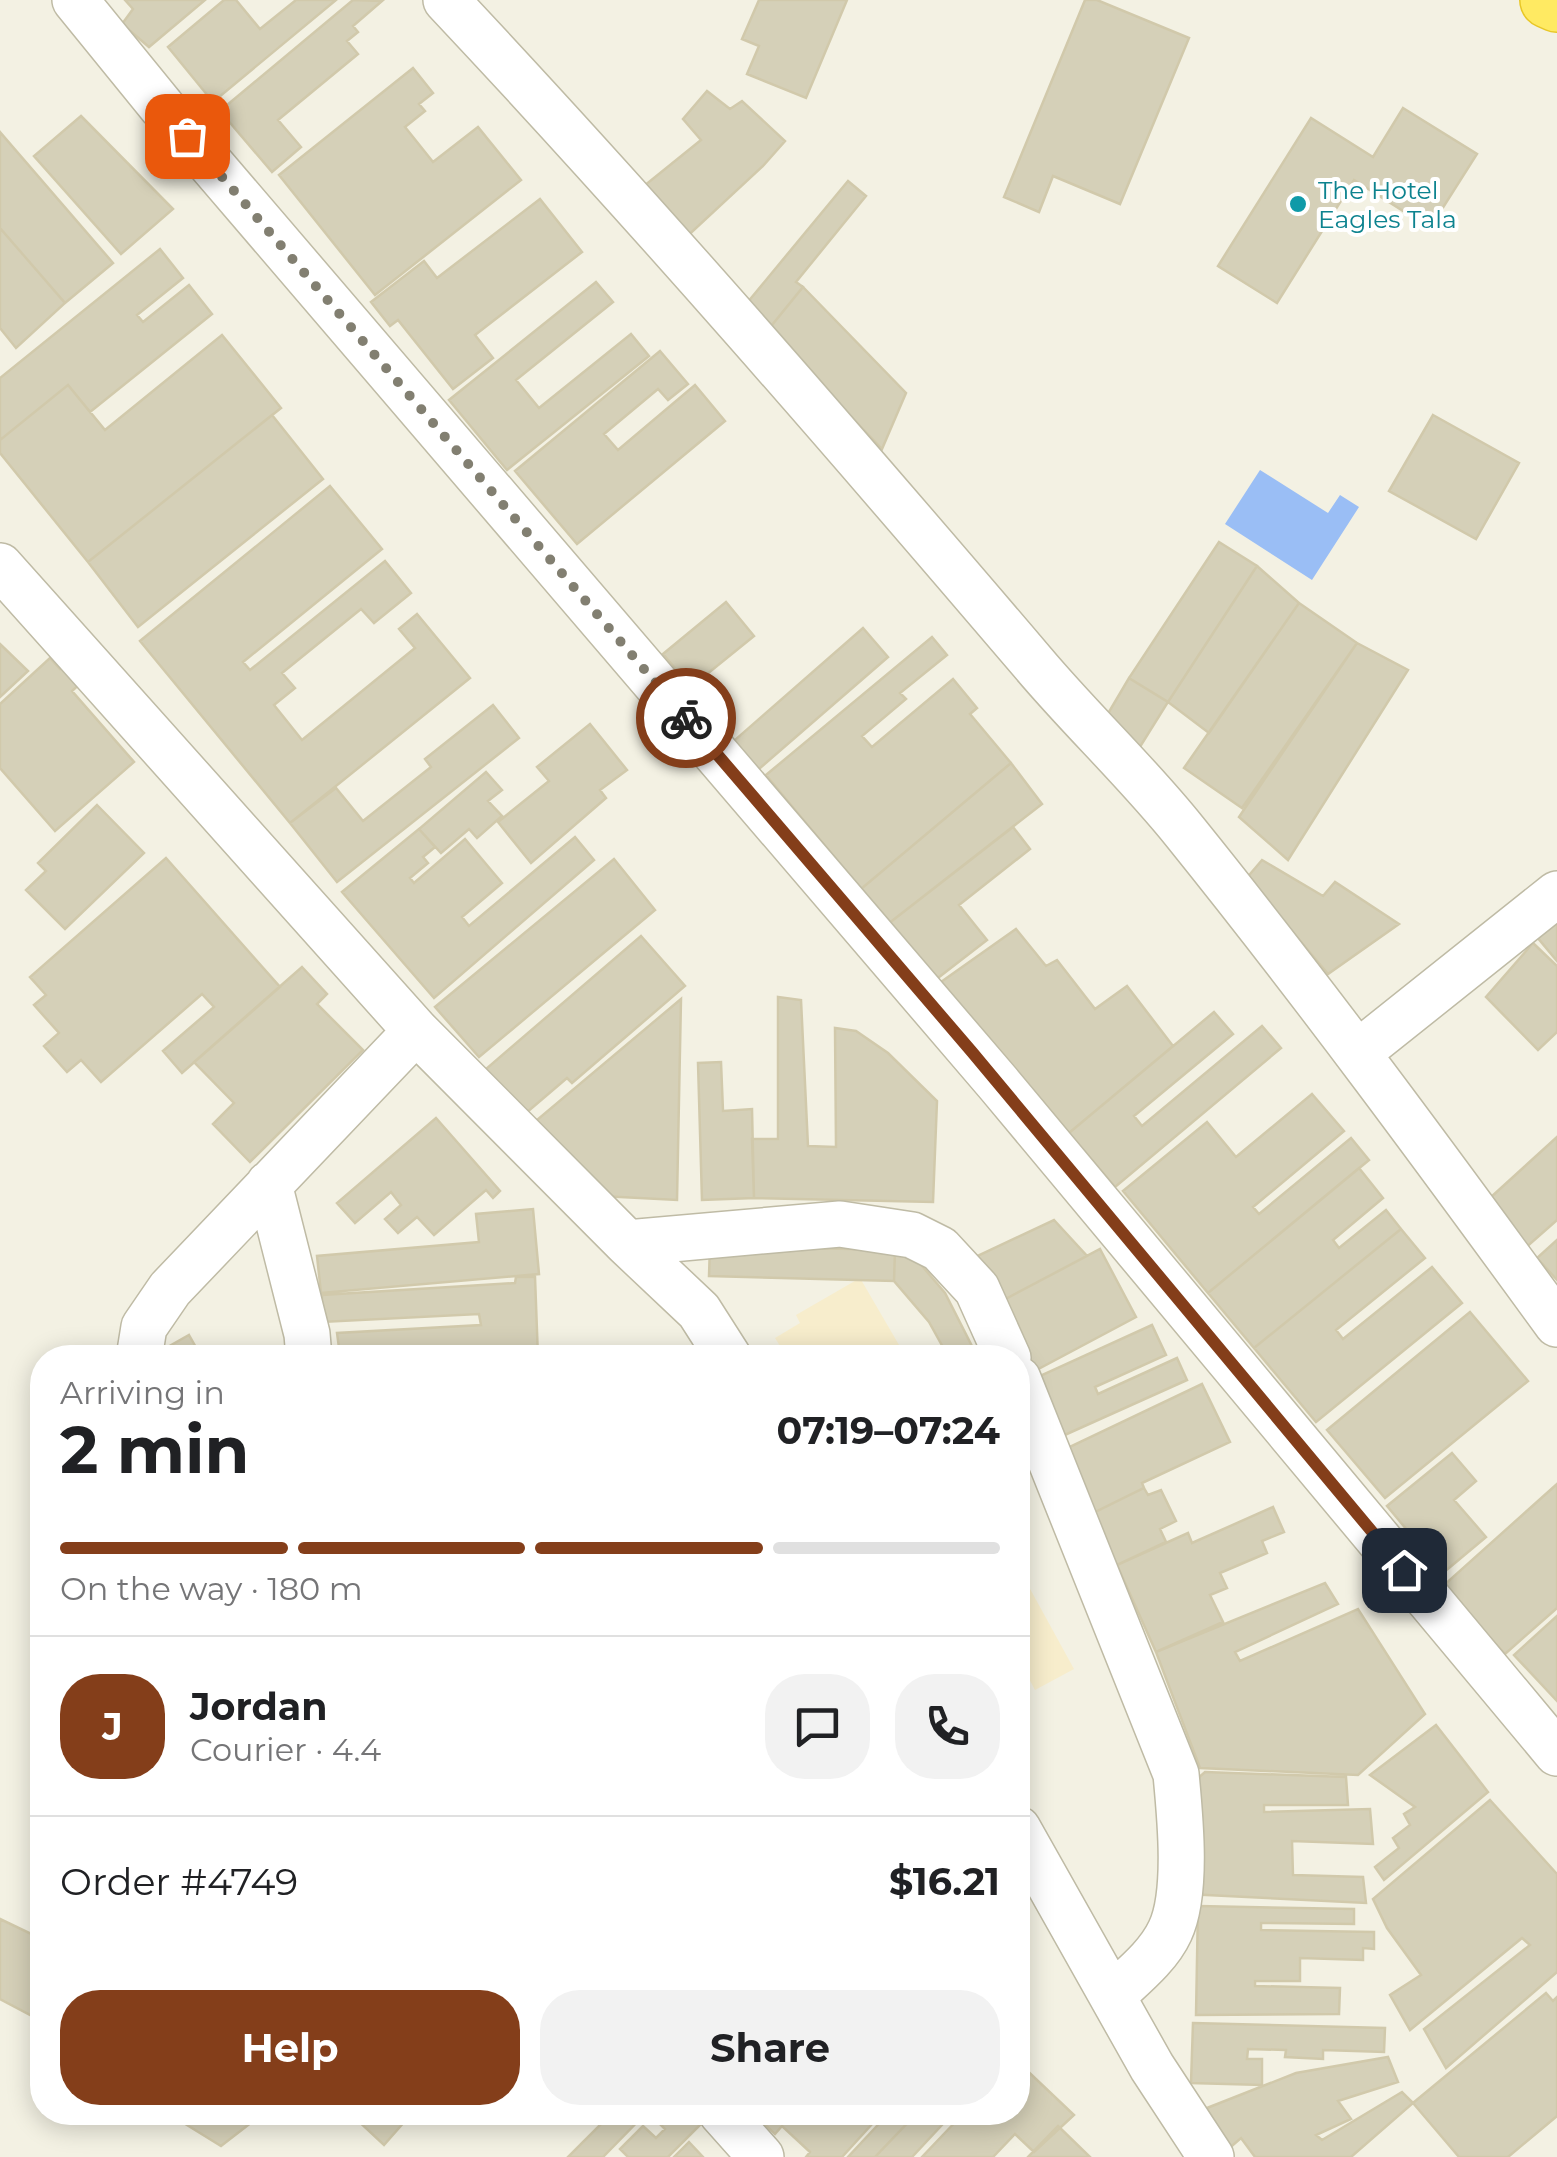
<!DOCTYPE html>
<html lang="en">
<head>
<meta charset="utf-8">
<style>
  body { margin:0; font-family:Montserrat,sans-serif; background:#f2f2f2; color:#202124; height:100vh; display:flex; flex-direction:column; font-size:38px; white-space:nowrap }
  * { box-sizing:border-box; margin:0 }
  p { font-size:32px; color:#757577 }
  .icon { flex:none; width:55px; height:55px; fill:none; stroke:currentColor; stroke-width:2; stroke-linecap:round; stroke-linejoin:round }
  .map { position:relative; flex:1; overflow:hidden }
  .drawer { position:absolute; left:30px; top:1345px; width:1000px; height:780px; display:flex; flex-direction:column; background:#fff; border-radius:40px; box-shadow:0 5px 25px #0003 }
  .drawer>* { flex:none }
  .pin { position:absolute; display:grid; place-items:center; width:85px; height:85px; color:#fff; margin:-42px; border-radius:20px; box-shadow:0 5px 15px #0006 }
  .courier { position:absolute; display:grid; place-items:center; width:100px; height:100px; margin:-50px; border:8px solid #843e1a; border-radius:50%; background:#fff; color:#222; box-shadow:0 2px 12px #0007 }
  .head em { font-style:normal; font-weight:700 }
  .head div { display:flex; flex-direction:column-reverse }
  .head { display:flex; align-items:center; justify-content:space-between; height:170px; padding:0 30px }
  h1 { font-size:65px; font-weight:700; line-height:75px }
  .bar { display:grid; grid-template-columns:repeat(4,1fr); gap:15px 10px; align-content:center; height:120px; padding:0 30px }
  .bar i { height:12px; border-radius:8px; background:#e0e0e0 }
  .bar .on { background:#843e1a }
  .bar p { grid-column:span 4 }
  .line { display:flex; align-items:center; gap:25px; padding:0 30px; border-top:2px solid #e0e0e0 }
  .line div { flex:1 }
  .round { display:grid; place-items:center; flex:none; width:105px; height:105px; border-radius:40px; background:#f2f2f2 }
  .action { display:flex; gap:20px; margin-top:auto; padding:20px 30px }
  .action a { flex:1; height:115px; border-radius:40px; background:#843e1a; color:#fff; font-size:40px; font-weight:700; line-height:115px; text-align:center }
  .action a+a { background:#f2f2f2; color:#202124 }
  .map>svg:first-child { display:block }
</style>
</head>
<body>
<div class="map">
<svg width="1557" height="2157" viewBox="0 0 1557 2157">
  <rect width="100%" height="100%" fill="#f3f1e3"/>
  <path fill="#f7edcc" d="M860 1278 906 1357H787L775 1338 800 1323 796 1315Z
    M1023 1576 1074 1669 1035 1690 1018 1658V1579Z"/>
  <path fill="#9abef5" d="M1260 470 1328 513 1340 495 1359 507 1312 580 1225 524Z"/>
  <path fill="#d5d0b8" stroke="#d1c9ab" stroke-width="2.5" d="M125 0H205L149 47 122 24 133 9Z
    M224 0H236L260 29 296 0H336L213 102 168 47Z
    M353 0 382 1 353 26 358 32 347 41 358 54 278 120 301 147 272 172 220 111Z
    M759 0H847L806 98 747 74 759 46 742 39Z
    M1085 0H1097L1189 38 1120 204 1053 176 1039 212 1004 197Z
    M413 68 433 93 419 104 425 111 405 127 433 162 478 127 521 180 375 295 279 175Z
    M707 91 730 109 742 101 785 141 763 166 681 242 634 194 701 140 683 119Z
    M1403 108 1477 154 1430 228 1354 180 1277 303 1218 266 1311 118 1373 157Z
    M81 116 173 209 121 254 34 156Z
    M0 132 113 263 65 303 0 228Z
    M848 181 866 196 796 282 803 287 768 330 742 309Z
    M540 199 582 252 475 335 493 358 453 389 398 320 390 326 371 302 424 261 437 278Z
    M0 228 65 303 16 348 0 328Z
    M160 249 183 278 137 315 143 322 189 285 212 314 90 412 68 385 0 440V378Z
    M596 282 613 302 516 380 539 408 631 334 649 356 507 470 449 400Z
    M803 287 906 393 882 449 768 330Z
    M222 335 281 408 88 562 0 453V440L68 385 105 430Z
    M660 351 688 384 668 400 658 389 604 434 618 450 695 385 725 421 577 544 515 471Z
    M272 415 323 479 138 627 88 562Z
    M1433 415 1519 463 1476 539 1389 491Z
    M330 486 382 549 243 662 250 670 385 561 411 593 374 623 361 609 282 673 295 688 274 705 302 740 415 648 399 629 417 614 470 678 290 823 140 641Z
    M1219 542 1257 566 1168 702 1129 678Z
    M1257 566 1299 603 1209 733 1168 702Z
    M726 602 754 636 691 687 663 654Z
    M1299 603 1357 643 1242 808 1184 768Z
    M863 628 888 657 752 775 727 747Z
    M932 637 947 655 900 693 906 699 862 736 872 747 953 679 977 708 970 714 1011 763 861 889 766 775Z
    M1357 643 1408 670 1288 860 1239 817Z
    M0 644 28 671 0 697Z
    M50 658 60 669 72 663 86 678 72 691 134 762 55 831 0 768V704Z
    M1129 678 1168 702 1138 750 1100 727Z
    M493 705 519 738 337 882 290 823 336 788 363 821 431 767 425 759Z
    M590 724 627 770 600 790 606 798 531 863 498 822 549 781 537 767Z
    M1011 763 1042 804 888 924 861 889Z
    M486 772 502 790 488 801 502 816 477 838 469 829 441 853 419 829Z
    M97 805 144 853 65 929 26 890 46 871 38 863Z
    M1013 827 1030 849 959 905 987 940 934 981 888 924Z
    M419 829 435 847 423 857 428 863 410 878 414 883 465 839 502 883 462 917 469 926 575 837 594 860 434 998 342 892Z
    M166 858 280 987 182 1073 163 1051 214 1007 202 994 101 1082 81 1060 67 1072 44 1046 59 1033 34 1005 46 995 30 977Z
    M614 859 655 910 479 1057 435 1007Z
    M1262 860 1323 896 1335 882 1399 924 1328 974 1285 923 1239 887Z
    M1557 908V961L1532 931Z
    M1016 929 1046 966 1057 960 1095 1009 1127 986 1173 1046 1069 1133 941 982Z
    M641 936 685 986 572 1083 567 1078 519 1119 506 1091 486 1069Z
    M1533 943 1557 966V1032L1538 1050 1486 997Z
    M302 967 327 994 317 1004 363 1050 250 1162 213 1124 234 1103 194 1062Z
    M778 997 801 1000 808 1146 836 1147 835 1028 856 1031 888 1053 937 1101 933 1202 754 1198 752 1139H778Z
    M681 999 677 1200 601 1196 531 1125Z
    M1214 1012 1233 1034 1134 1116 1142 1126 1262 1026 1281 1048 1115 1187 1069 1133Z
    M721 1062 723 1111 752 1109 754 1198 702 1200 698 1063Z
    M1312 1094 1344 1131 1253 1207 1259 1214 1351 1138 1369 1160 1208 1293 1123 1191 1207 1122 1236 1157Z
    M436 1118 500 1191 493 1198 486 1190 434 1235 417 1217 398 1233 385 1219 401 1205 391 1192 355 1223 337 1203Z
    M1557 1137V1220L1515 1257 1479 1208Z
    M1359 1168 1383 1198 1333 1240 1339 1248 1386 1210 1401 1229 1254 1348 1208 1293Z
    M533 1209 539 1274 321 1293 317 1256 479 1242 476 1214Z
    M1054 1220 1087 1256 996 1304 973 1258Z
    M1401 1229 1425 1258 1336 1330 1343 1339 1432 1267 1462 1303 1316 1422 1254 1348Z
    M1557 1240V1280L1537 1258Z
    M710 1246 895 1250 894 1281 709 1276Z
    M1100 1249 1136 1317 1027 1375 996 1304Z
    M895 1250 917 1260 945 1293 978 1358H949L929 1322 894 1281Z
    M516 1277H535L538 1358H425L424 1348 340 1355 337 1333 481 1325 479 1314 322 1322V1295L515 1283Z
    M1470 1312 1528 1381 1385 1498 1327 1430Z
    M1152 1325 1166 1355 1095 1387 1098 1394 1177 1358 1187 1380 1058 1438 1031 1380Z
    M189 1335 202 1358H162L159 1352Z
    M1202 1384 1230 1442 1142 1483 1144 1488 1091 1514 1061 1451Z
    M1452 1453 1476 1481 1454 1500 1486 1537 1443 1573 1387 1506Z
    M1557 1484V1608L1505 1654 1443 1586Z
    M1144 1488 1148 1495 1161 1490 1176 1521 1160 1529 1166 1542 1117 1565 1091 1514Z
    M1273 1507 1284 1532 1262 1541 1267 1553 1220 1573 1227 1588 1210 1595 1223 1622 1156 1652 1117 1565 1188 1533 1192 1543Z
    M1325 1583 1338 1604 1235 1652 1240 1661 1358 1609 1425 1714 1358 1775 1200 1768 1156 1652Z
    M1557 1616V1701L1514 1655Z
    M1436 1725 1488 1792 1384 1880 1375 1867 1399 1848 1393 1838 1410 1825 1404 1814 1415 1807 1370 1775Z
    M1205 1772 1346 1777 1348 1805H1264V1812L1370 1809 1373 1844 1292 1841 1293 1875 1363 1877 1366 1903 1187 1894 1189 1786Z
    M1490 1800 1557 1874V1972L1446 2068 1424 2029 1530 1945 1522 1938 1410 2030 1390 1995 1421 1975 1387 1928 1373 1899Z
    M1198 1906 1354 1909V1924L1261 1923V1930L1374 1932V1949L1363 1948V1960L1300 1958V1981H1255V1986L1340 1988 1339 2014 1196 2015Z
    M0 1919 42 1939V2009L36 2018 0 1999Z
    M1546 1993 1553 2001 1557 1997V2116L1508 2157H1459L1413 2103Z
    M1193 2023 1385 2028 1384 2052 1323 2050V2059L1285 2057 1286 2050 1248 2049 1247 2059H1262V2085L1191 2083Z
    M1388 2057 1398 2082 1338 2101 1351 2119 1316 2135 1322 2140 1402 2092 1413 2103 1351 2157H1255L1241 2138 1226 2151 1202 2110 1296 2073Z
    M1018 2062 1074 2115 1034 2152 1015 2134 993 2157H922L961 2116 958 2112H1018Z
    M166 2112H265L221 2146Z
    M359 2112H413L384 2145 354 2117Z
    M613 2112H647L603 2157H568Z
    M648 2112H703L708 2117 668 2157H628L620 2149 643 2126 656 2138 665 2129Z
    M768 2112H883L842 2157H806L810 2152 782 2126 775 2134 761 2121Z
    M890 2112H918L875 2157H848Z
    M918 2112H954L912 2157H875Z
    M1058 2126 1090 2157H1028Z
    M689 2142 703 2157H674Z"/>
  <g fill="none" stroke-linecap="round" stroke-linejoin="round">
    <g stroke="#bfbba5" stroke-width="48">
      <path id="street" d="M75 0 162 107 998 1083 1557 1753
        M446 0C649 216 842 439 1034 664 1082 721 1138 773 1185 832 1314 992 1436 1158 1557 1324
        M0 566 416 1031 627 1243 699 1311 729 1358
        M1359 1052 1557 894
        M269 1184 307 1334 309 1358
        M627 1243 840 1224 912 1235 940 1249 977 1289 1008 1358
        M139 1358 144 1327 170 1289 416 1031
        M1018 1379 1176 1774C1180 1816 1188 1893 1170 1931 1158 1957 1132 1977 1112 1996
        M1018 1829 1152 2067 1211 2157
        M721 2112 761 2157"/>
    </g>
    <g stroke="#e8c728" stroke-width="58">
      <path id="highway" d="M1548 0 1557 4"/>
    </g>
    <use href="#street" stroke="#fff" stroke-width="45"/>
    <use href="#highway" stroke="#ffea62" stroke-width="55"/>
  </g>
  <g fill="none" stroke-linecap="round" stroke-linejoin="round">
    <path stroke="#827f71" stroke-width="10" stroke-dasharray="0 18" d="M187 136 686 718"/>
    <path stroke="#843e1a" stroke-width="12" d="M686 718 972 1052 1404 1570"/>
  </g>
  <circle fill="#0f9aa8" stroke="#fff" stroke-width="4" cx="1298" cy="204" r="10"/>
  <g text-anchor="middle" stroke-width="8" stroke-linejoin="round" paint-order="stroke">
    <g font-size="25" fill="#0d838f" stroke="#fff" text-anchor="start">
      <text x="1318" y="199">The Hotel<tspan x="1318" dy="29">Eagles Tala</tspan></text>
    </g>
  </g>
</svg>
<div class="pin" style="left:187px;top:136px;background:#ea580c"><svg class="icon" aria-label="bag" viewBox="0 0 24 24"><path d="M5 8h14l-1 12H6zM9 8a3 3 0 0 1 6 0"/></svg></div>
<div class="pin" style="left:1404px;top:1570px;background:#1f2937"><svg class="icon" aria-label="home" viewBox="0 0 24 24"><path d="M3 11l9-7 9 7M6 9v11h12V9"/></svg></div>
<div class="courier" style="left:686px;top:718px"><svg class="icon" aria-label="bike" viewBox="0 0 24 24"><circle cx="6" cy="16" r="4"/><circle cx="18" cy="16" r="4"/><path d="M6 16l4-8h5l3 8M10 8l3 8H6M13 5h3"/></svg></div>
<section class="drawer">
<div class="head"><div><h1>2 min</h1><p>Arriving in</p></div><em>07:19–07:24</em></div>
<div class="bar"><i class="on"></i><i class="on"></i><i class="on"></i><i></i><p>On the way · 180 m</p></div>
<div class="line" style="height:180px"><b class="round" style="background:#843e1a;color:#fff">J</b><div><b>Jordan</b><p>Courier · 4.4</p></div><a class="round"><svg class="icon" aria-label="chat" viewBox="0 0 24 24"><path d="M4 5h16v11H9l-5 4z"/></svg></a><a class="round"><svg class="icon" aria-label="phone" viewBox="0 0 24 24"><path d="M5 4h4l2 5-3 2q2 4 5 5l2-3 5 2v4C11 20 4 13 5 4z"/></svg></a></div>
<div class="line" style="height:130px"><div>Order #4749</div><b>$16.21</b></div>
<div class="action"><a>Help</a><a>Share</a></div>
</section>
</div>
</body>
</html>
